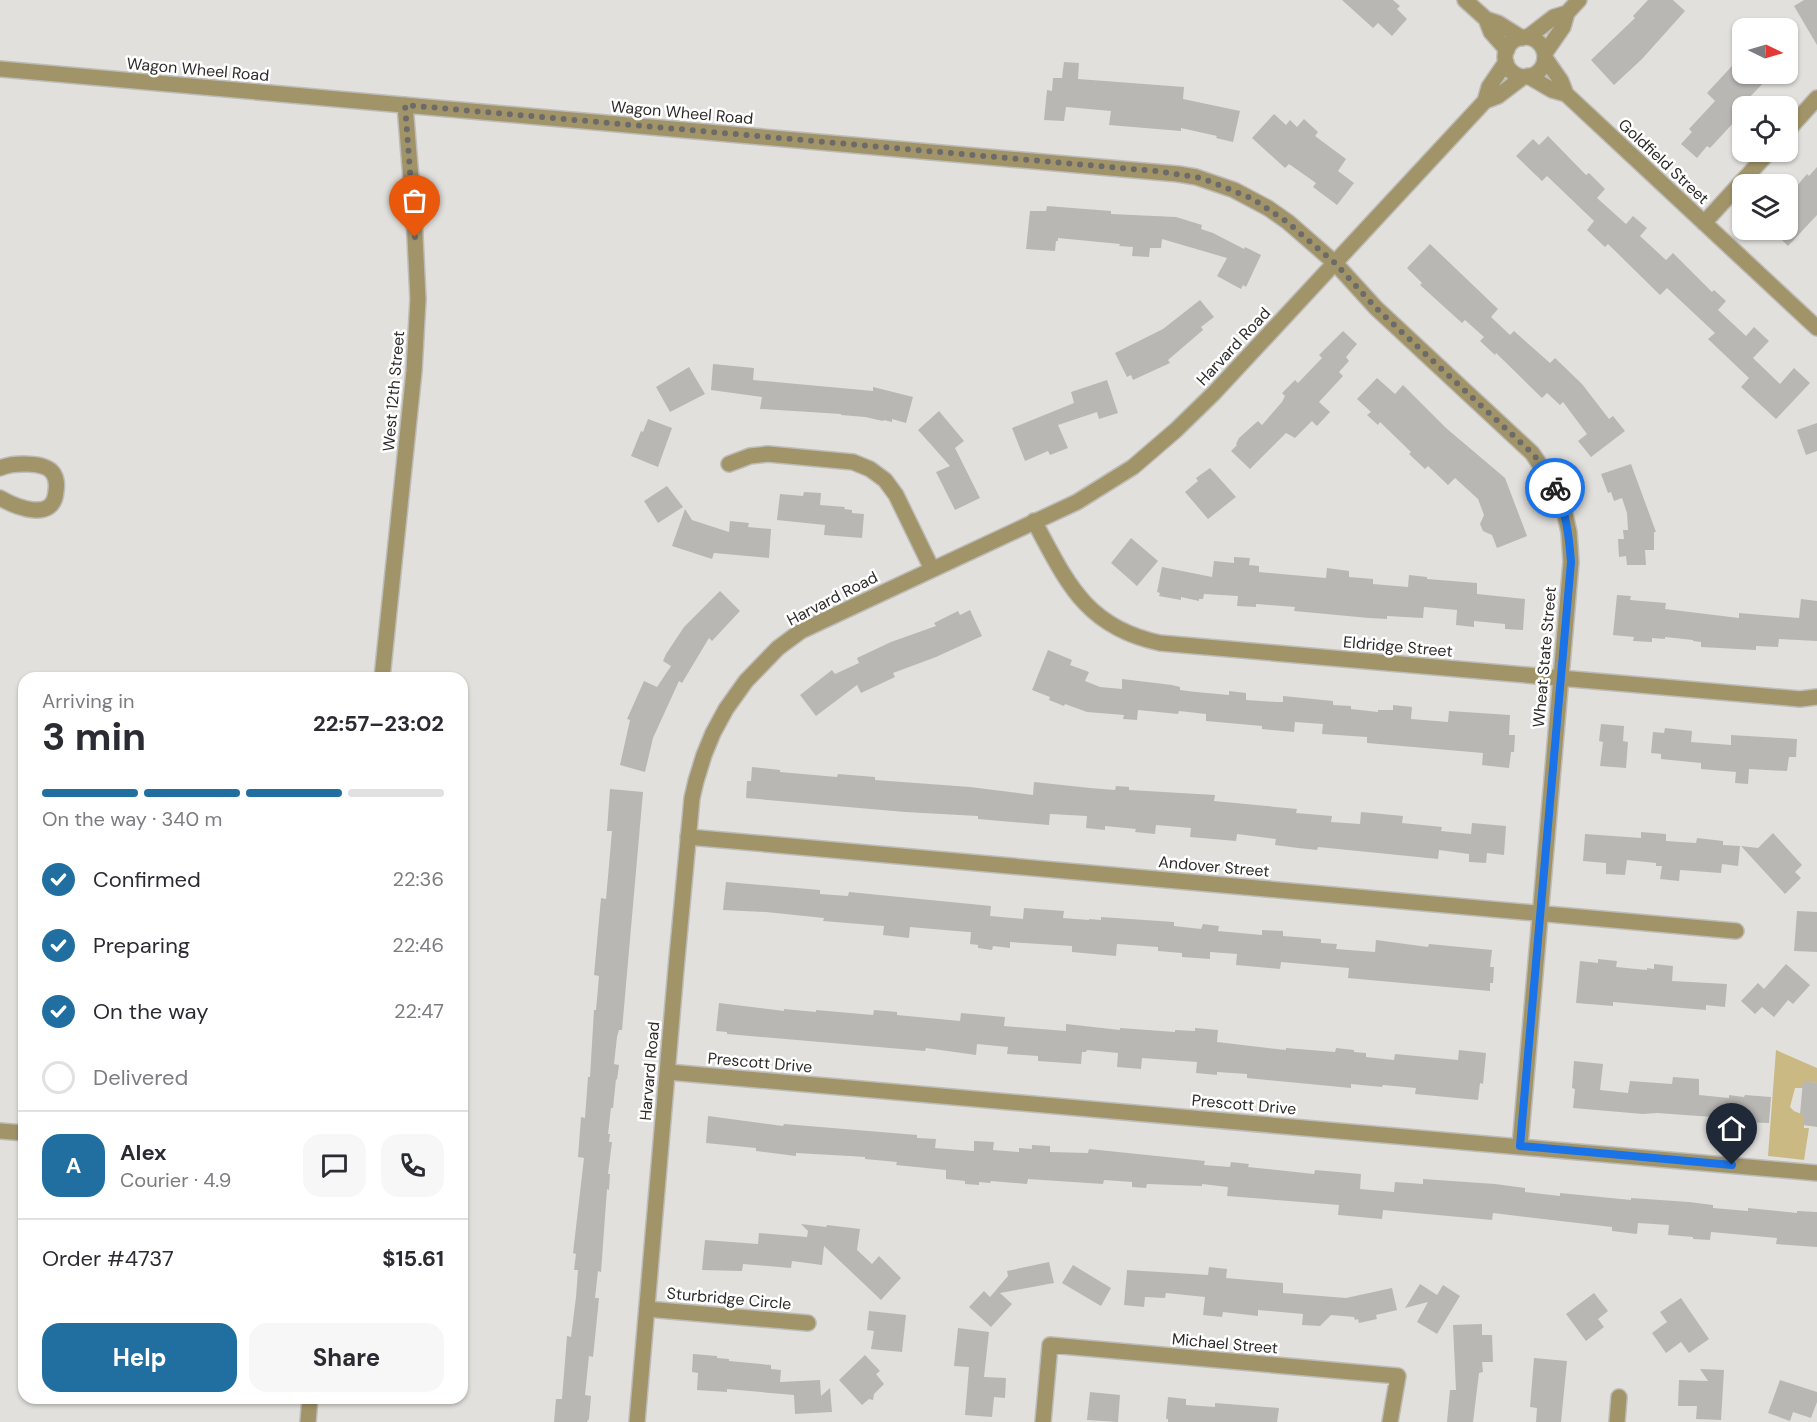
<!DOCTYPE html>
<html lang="en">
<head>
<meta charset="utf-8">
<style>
  body { margin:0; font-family:"DM Sans",sans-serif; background:#f7f7f7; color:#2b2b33; height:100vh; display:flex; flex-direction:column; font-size:22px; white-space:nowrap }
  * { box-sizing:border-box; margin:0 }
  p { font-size:20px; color:#7c7c81 }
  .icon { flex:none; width:33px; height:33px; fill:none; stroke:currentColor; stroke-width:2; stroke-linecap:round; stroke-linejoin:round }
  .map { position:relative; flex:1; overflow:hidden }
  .panel { position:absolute; left:18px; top:672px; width:450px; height:732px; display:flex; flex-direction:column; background:#fff; border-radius:18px; box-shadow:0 2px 4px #0004 }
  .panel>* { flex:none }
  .needle { width:39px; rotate:95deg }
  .tools { position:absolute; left:1732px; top:18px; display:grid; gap:12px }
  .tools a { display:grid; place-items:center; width:66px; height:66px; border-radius:12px; background:#fff; box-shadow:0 2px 4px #0004; font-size:30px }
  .pin { position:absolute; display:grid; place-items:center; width:51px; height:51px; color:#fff; margin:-62px -26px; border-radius:50% 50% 50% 0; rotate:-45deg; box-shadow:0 0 6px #0007 }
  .pin .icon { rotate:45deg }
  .courier { position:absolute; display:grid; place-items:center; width:60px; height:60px; margin:-30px; border:4px solid #1a73e8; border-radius:50%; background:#fff; color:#222; box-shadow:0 2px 8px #0007 }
  .head em { font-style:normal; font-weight:700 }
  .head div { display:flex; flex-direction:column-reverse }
  .head { display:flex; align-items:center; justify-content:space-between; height:102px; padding:0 24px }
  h1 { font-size:39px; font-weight:700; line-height:45px }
  .bar { display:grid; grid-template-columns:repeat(4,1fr); gap:9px 6px; align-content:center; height:72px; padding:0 24px }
  .bar i { height:8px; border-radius:4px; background:#e1e1e2 }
  .bar .on { background:#216fa1 }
  .bar p { grid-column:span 4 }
  .line { display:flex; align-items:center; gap:15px; padding:0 24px; border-top:2px solid #e1e1e2 }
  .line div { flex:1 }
  .round { display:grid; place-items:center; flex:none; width:63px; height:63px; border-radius:18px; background:#f7f7f7 }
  ol { padding:0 24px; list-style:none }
  li { display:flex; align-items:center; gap:18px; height:66px }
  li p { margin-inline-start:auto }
  li .icon { padding:6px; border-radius:50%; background:#216fa1; color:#fff; stroke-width:4 }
  li:last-child { color:#7c7c81 }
  li i { width:33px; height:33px; border:3px solid #e1e1e2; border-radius:50% }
  .cta { display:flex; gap:12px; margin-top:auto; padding:12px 24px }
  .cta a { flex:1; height:69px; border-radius:18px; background:#216fa1; color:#fff; font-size:24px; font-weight:700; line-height:69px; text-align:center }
  .cta a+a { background:#f7f7f7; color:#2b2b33 }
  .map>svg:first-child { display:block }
</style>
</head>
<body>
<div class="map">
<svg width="1817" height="1422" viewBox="0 0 1817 1422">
  <rect width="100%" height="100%" fill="#e1e0dc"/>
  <path fill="#cbb983" d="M1776 1050 1817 1068V1083L1804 1082 1803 1088H1795L1790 1107 1794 1111 1804 1115V1128H1809L1804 1160 1768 1156Z"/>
  <path fill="#b9b7b4" d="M1342 0H1393L1400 6 1397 9 1407 19 1392 36 1378 23 1373 28Z
    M1648 0H1673L1685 11 1642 59 1614 85 1591 60 1635 18 1633 16Z
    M1804 0H1817V45L1794 6Z
    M1743 54V74H1772L1742 105 1743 126 1736 120 1710 148 1707 146 1697 158 1681 144 1692 132 1689 129 1715 101 1707 93Z
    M1064 62 1079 63 1078 79 1184 87 1183 99 1240 111 1233 142 1216 138 1217 136 1181 128V131L1109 125 1111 111 1066 107 1064 121 1044 120 1047 90 1052 91 1053 78H1062Z
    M1274 114 1286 125 1290 120 1297 127 1304 119 1318 132 1315 136 1346 159 1338 171 1354 183 1337 205 1313 187 1316 183 1289 164 1285 168 1252 138Z
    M1548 136 1586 175 1589 173 1605 189 1597 198 1626 224 1633 216 1647 228 1640 236 1666 260 1673 253 1712 292 1714 290 1726 301 1718 310 1746 336 1754 327 1769 341 1753 358 1780 384 1794 368 1810 383 1776 419 1741 387 1749 378 1708 339 1715 333 1667 288 1660 295 1608 244 1605 247 1587 230 1594 221 1547 176 1542 181 1516 156 1533 139 1539 145Z
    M1817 167V215L1788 246 1772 230H1788V182L1795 188 1807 174 1809 176Z
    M1047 206 1111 211V214L1176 217 1202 225 1201 229 1213 233 1244 249 1245 247 1261 255 1246 287 1243 285 1241 289 1217 276 1227 258 1162 239 1161 248H1150L1149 257 1132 256 1133 247 1119 246 1120 244 1058 238V241H1056L1055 251 1026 249 1030 211H1046Z
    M1430 244 1498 309 1491 317 1510 335 1514 331 1550 363 1555 358 1582 384 1609 419 1613 416 1625 431 1591 457 1578 441 1587 434 1563 402 1560 405 1547 393 1542 398 1496 353 1495 355 1480 341 1484 337 1465 320 1462 323 1420 285 1422 283 1407 268Z
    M1200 300 1214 317 1201 327 1203 330 1168 360 1170 363 1133 380 1131 375 1127 377 1115 353 1163 329Z
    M1343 331 1357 344 1346 357 1349 361 1339 372 1343 376 1319 402 1330 412 1317 426 1312 421 1295 438 1286 433 1250 469 1231 451 1237 445 1236 444 1239 438 1258 421 1262 425 1282 402 1285 396 1282 393 1295 380 1298 383 1322 358 1319 355Z
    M713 364 754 368 753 380 873 391V387L913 397 906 423 892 419V422L884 420 883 421 865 417 841 415V414L760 409 762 397 711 390Z
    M689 367 705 394 670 412 656 387Z
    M1377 378 1395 394 1403 385 1446 428 1505 478 1527 536 1497 548 1492 535 1483 531 1480 524 1484 515 1478 499 1455 478 1448 485 1428 466 1425 469 1409 454 1411 452 1380 422 1378 425 1367 415 1371 412 1357 399Z
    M1107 380 1118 413 1099 419 1097 412 1058 425 1068 448 1050 455 1048 451 1025 461 1012 428 1074 403 1071 392Z
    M939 411 964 441 955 448 980 498 955 510 936 472 950 466 918 430Z
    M648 419 672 428 658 467 631 456 641 431 643 432Z
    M1817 423V451L1806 455 1797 430Z
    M1631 464 1656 532H1654V550H1645L1646 565H1627L1626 556 1619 557 1618 539H1624L1623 530H1628L1627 513 1622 498 1614 501 1611 492 1608 493 1601 474Z
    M1210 468 1236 497 1208 519 1185 492 1198 481 1196 478Z
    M667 486 683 507 658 523 644 501Z
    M804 492 821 493 820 505 845 507 844 509 852 510V513L864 514 862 538 824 535 825 525 777 520 780 494 803 496Z
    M685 509 692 520 729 532 730 521 749 523 748 527 771 529 769 558 714 553 712 559 672 546Z
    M1131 538 1158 561 1137 586 1111 563Z
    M1234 557 1250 558 1249 565 1259 566V572L1326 578 1327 568 1349 571V577L1373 579V584L1408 587 1409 575 1427 577V579L1477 583V594L1525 599 1523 630 1505 629V624L1474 621V627L1456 625 1457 610 1424 607 1423 618 1387 616V619L1369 618 1294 611 1295 607 1256 604V607L1237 606 1238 596 1204 594 1203 599H1199V601L1181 597V600L1159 596 1160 593 1157 592 1162 567 1212 577 1214 561 1234 563Z
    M720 591 740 611 712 641 709 638 682 683 679 681 653 738 645 772 620 765 630 720 627 719 644 681 657 687 671 666 663 661 666 654 684 627Z
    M1617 595 1631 596 1630 600 1666 603 1665 609 1739 618V613L1799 618 1801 599 1817 601V641L1779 639 1778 647 1756 646V650L1701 647V642L1693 641V640L1665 637V639L1652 638V642L1633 641 1634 637 1613 635Z
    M970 610 982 636 936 657 893 673 895 677 861 693 857 685 816 716 800 695 832 670 835 674 859 663 857 658 891 642 936 626 934 623 958 611 960 615Z
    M1048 650 1072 660 1070 665 1089 672 1085 681 1100 687 1122 689V679L1172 685 1180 687V690L1196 692 1229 695V691L1246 693V700L1276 702H1283V696L1333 701V705L1351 706V709L1378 712V710H1393V705L1412 707 1411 719 1448 722 1449 711 1510 715 1509 735H1515L1514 752H1511L1509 768 1482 765 1483 753 1367 743V737L1322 734 1323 724 1295 722 1294 732 1262 729V726L1206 721V714L1179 711 1178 714 1138 710 1137 720 1123 719 1124 715 1087 712 1065 704 1064 706 1049 700 1050 697 1032 690Z
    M1601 724 1624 726 1623 741 1628 742 1626 768 1600 766 1603 742 1599 741Z
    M1665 728 1692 731 1691 742 1731 745V735L1797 739 1796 757H1789L1787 771 1749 769 1748 784 1735 783 1736 772 1701 769V763L1661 759V754L1651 753 1653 732 1664 733Z
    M752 767 780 770V772L837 777 838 774 875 777V780L970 787 1033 795 1034 782 1090 788 1115 790 1116 786 1129 787V790L1215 795 1214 801 1297 809 1296 813 1332 816 1331 822 1360 824 1361 812 1403 816 1402 823 1442 827 1441 831 1471 834 1472 823 1506 826 1504 855 1487 853 1486 863 1469 862V854L1439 850 1438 859 1318 847 1317 850 1298 848 1275 845 1276 839 1237 834 1236 841 1190 837 1191 828 1156 825 1155 834 1135 832 1136 829 1105 826V830L1086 828 1087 816 1050 814 1049 825 978 819V816L905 812 746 798 747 781H751Z
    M610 789 643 792 622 1030H619L617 1037 614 1064 619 1065 617 1080 616 1079 613 1108H611L608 1134H610L609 1142H612L608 1174H610L609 1190 607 1189 601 1272 598 1271 595 1298H599L596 1328 593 1357 589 1356 585 1395 591 1396 589 1419 587 1422H554L556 1399H562L567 1336 571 1337 576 1297 578 1270H574L576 1254 573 1253 584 1158 578 1157 581 1117 585 1118 588 1077H590L594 1010H596L599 976 594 975 601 898 606 899 612 831H607Z
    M1641 832 1666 834V841L1696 843 1697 838 1723 841V845L1740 846 1738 866 1722 864 1721 873 1680 870 1679 881 1660 879 1662 866H1656V863L1627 860 1625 875 1606 874V863L1583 861 1585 834 1641 838Z
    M1773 833 1802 865 1795 872 1801 878 1785 894 1741 846 1758 848Z
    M726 882 820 890V894L848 896 849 892 991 906 990 916 1023 919 1024 908 1064 911 1063 918 1089 920V919L1101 920V917L1174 922V926L1201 929 1203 924 1219 926 1218 931 1262 935V930L1283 931V936L1321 939V943L1337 944 1336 949 1375 952 1376 940 1428 947 1429 944 1492 950 1490 967H1494L1493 983H1490V991L1348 978 1349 968 1281 962 1280 969 1236 965 1237 954 1210 952V959L1182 957V953L1158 951V947L1117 944 1116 956 1072 952V946L1010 942V948L993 946 992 950 978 948V945L970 944 971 932H968L910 927 909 938 883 935 884 926 823 921 824 918 766 912 723 910Z
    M1797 911 1817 912V952L1794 951Z
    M1598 959 1617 961 1616 967 1647 970V968L1654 969V964L1673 966 1672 981 1727 984 1725 1007 1706 1005V1010L1613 1002V1006L1576 1003 1580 961 1598 963Z
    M1786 964 1810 985 1793 1004 1788 1000 1774 1017 1762 1007 1755 1014 1741 1001 1758 983 1764 989Z
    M719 1003 784 1011V1009L816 1012V1010L873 1015 874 1010 897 1012V1015L960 1021 961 1013 1005 1017 1004 1026 1066 1031V1024L1120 1030V1028L1175 1032V1030L1195 1031V1028L1218 1030 1217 1042 1286 1050V1048L1335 1052 1336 1048 1354 1050V1052L1366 1053V1057L1394 1060 1395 1054 1458 1060 1459 1050 1486 1053 1483 1084 1480 1083 1478 1100 1415 1094 1416 1088 1383 1085 1382 1087 1351 1084V1088L1247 1078V1074L1217 1072V1075L1196 1073 1197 1062 1142 1058 1141 1069 1117 1067 1118 1053 1087 1050 1086 1052H1082L1081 1064 1038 1061V1056L1007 1054 1008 1047 977 1044 976 1055 926 1048 925 1051 727 1034V1032L716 1031Z
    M1574 1061 1603 1064 1600 1090 1628 1093 1630 1081 1672 1084 1673 1077 1699 1079V1095L1729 1098V1095L1744 1097 1745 1095 1771 1097 1769 1123 1736 1122 1727 1121V1118L1657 1113 1643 1114 1573 1108 1575 1089 1572 1088Z
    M1803 1081 1817 1083V1127L1803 1125 1804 1115 1800 1114Z
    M708 1116 783 1126 784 1124 917 1135V1138L936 1139 935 1148 974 1151V1141L994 1142 993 1150 1019 1152V1148L1032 1149V1145L1050 1146V1152L1088 1153 1089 1149 1205 1161 1204 1165 1230 1167 1231 1162 1249 1164 1248 1167 1314 1174 1315 1170 1361 1174 1360 1189 1394 1192 1395 1182 1423 1184V1179L1495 1184 1525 1188V1192L1560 1196V1193L1631 1200V1198L1689 1202 1713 1205V1208L1748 1211V1208L1797 1213V1211L1817 1212V1247L1776 1244 1777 1238 1711 1232 1710 1240 1693 1239V1237L1668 1235 1669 1225 1638 1223 1637 1234 1612 1231V1227L1493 1213 1492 1220 1383 1210 1382 1219 1338 1215 1339 1205 1227 1196 1228 1187 1202 1184V1186L1147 1184 1146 1188 1132 1187V1182L1104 1180 1103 1184 1028 1179 1027 1184 991 1181 990 1183 979 1182V1185L965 1184V1181L946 1179V1170L896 1165 897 1162 865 1159V1157L850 1156 796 1153V1156L756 1151V1148L706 1143Z
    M801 1224 826 1227 827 1225 860 1229 857 1250 872 1264 879 1256 901 1278 881 1300 824 1246 822 1265 792 1261 791 1268 743 1264 742 1271 702 1270 705 1240 758 1244 759 1233 807 1237 808 1231Z
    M1049 1262 1054 1283 1000 1293 1012 1304 991 1327 969 1307 984 1291 990 1297 1008 1276 1007 1271Z
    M1073 1265 1111 1288 1101 1306 1062 1283Z
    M1209 1267 1227 1269 1226 1278 1283 1283V1293L1346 1298 1392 1288 1397 1310 1376 1315 1377 1319 1359 1323 1358 1319 1355 1320 1354 1317 1331 1315 1320 1326 1302 1325 1303 1314 1258 1310V1316L1223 1312 1222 1317 1203 1315 1205 1297 1166 1293 1165 1298 1145 1297 1144 1307 1124 1305 1127 1270 1208 1275Z
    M1420 1284 1437 1295 1443 1285 1460 1296 1437 1334 1417 1322 1428 1302 1405 1308Z
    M1594 1293 1608 1311 1598 1319 1604 1327 1586 1341 1566 1314Z
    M1681 1298 1709 1339 1689 1353 1681 1342 1666 1353 1652 1333 1667 1322 1660 1312Z
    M869 1311 906 1315 902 1352 871 1349 874 1331 867 1330Z
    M1482 1324V1335H1492L1493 1362H1482L1483 1372 1479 1373 1473 1422H1447L1450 1390H1456L1453 1325Z
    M958 1328 989 1332 984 1377 1006 1378 1005 1398 994 1397 992 1417 965 1415 969 1367 954 1366Z
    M693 1354 717 1356V1358L729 1359V1361L771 1365V1369L781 1370 780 1382 820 1380 821 1396 830 1388 832 1412 795 1414 794 1395 727 1389V1392L697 1390 698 1373 692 1372Z
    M865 1355 880 1371 876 1374 884 1384 874 1394 873 1400 869 1399 862 1405 839 1380Z
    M1534 1358 1567 1361 1561 1422H1536L1537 1408 1530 1407Z
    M1700 1369 1724 1370 1721 1420 1696 1419 1697 1406H1678L1679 1380 1708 1381Z
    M1780 1380 1817 1392V1402L1811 1418 1793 1412 1790 1421 1768 1413Z
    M1090 1392 1120 1395 1118 1422 1087 1420Z
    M1168 1397 1186 1399V1405L1215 1407V1403L1279 1408 1277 1422H1168V1419H1166Z"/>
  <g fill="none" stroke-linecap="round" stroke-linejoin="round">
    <g stroke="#bdbcb9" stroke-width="18">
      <path id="minor" d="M1465 0 1486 19 1498 23 1522 38
        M1486 19 1491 32 1507 50
        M1545 58 1561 81 1566 94
        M0 69 1178 174 1196 177 1234 190 1268 208 1288 222 1335 263 1376 308 1532 453 1552 482 1563 506 1569 532 1571 562 1520 1146
        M1528 76 1552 90 1566 94 1817 328
        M1788 130 1817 98
        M1704 223 1769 152
        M729 464 750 456 768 454 853 462 870 469 885 480 896 495 932 569
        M0 468C12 463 45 461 53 473 57 479 57 485 56 491 54 523 16 507 0 498
        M1034 521C1067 582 1085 627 1160 643L1800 699 1817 697
        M382 678 414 371 418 299 414 216 405 105
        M688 837 1736 931
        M668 1072 1817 1173
        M0 1131 24 1133
        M647 1309 808 1323
        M308 1422 310 1398
        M1043 1422 1050 1345 1398 1376 1390 1422
        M1617 1422 1619 1397"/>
    </g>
    <g stroke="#bdbcb9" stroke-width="18">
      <path id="tertiary" d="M1528 37 1554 17 1567 13 1579 0
        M1505 57a20 20 0 1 1 40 0a20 20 0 1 1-40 0Z
        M1545 53 1563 27 1567 13
        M1485 101 1489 87 1506 62
        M637 1422 676 969 692 798 696 781 704 755 713 733 726 709 746 681 778 648 801 631 1077 502 1133 467 1176 430 1214 393 1485 101 1498 96 1523 77"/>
    </g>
    <use href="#minor" stroke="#a29469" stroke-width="15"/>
    <use href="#tertiary" stroke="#a29469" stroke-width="15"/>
  </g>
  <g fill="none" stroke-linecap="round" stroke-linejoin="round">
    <path stroke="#6c6b69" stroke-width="6" stroke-dasharray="0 10.8" d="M415 237 405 105 1155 171 1196 177 1212 182 1253 199 1287 222 1335 263 1376 308 1532 453 1543 466 1555 488"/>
    <path stroke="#1a73e8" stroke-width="8" d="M1555 488C1566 512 1569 535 1571 562L1520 1146 1732 1165"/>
  </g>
  <g text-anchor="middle" stroke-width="5" stroke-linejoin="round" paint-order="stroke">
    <g font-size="16" fill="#2d2c2b" stroke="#fff">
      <text transform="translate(198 69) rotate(5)" y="6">Wagon Wheel Road</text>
      <text transform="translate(682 112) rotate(5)" y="6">Wagon Wheel Road</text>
      <text transform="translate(1664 161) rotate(43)" y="6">Goldfield Street</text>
      <text transform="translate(1233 346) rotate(-47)" y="6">Harvard Road</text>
      <text transform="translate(393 391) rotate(-85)" y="6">West 12th Street</text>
      <text transform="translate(832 598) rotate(-27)" y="6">Harvard Road</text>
      <text transform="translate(1398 646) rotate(5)" y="6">Eldridge Street</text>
      <text transform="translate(1544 657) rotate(-85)" y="6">Wheat State Street</text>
      <text transform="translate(1214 866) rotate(5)" y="6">Andover Street</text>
      <text transform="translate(760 1062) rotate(5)" y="6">Prescott Drive</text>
      <text transform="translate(649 1071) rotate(-85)" y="6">Harvard Road</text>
      <text transform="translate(1244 1104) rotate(5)" y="6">Prescott Drive</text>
      <text transform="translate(729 1298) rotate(5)" y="6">Sturbridge Circle</text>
      <text transform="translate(1225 1343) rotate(5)" y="6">Michael Street</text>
    </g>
  </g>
</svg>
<div class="tools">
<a><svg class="needle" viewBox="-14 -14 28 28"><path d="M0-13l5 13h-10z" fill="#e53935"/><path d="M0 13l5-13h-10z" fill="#7c7c81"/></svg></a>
<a><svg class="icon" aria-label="locate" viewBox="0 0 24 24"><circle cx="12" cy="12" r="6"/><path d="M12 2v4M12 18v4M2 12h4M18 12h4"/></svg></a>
<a><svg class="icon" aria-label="layers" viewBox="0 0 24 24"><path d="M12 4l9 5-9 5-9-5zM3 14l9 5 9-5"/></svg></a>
</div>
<div class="pin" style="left:415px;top:237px;background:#ea580c"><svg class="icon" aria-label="bag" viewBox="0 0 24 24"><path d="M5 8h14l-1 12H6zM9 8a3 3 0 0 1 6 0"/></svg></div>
<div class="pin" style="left:1732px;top:1165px;background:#1f2937"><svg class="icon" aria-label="home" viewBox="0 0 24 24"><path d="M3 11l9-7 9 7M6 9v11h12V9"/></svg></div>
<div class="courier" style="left:1555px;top:488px"><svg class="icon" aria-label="bike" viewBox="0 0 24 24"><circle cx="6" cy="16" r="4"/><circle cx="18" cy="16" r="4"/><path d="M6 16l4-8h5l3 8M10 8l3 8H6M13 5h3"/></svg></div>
<section class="panel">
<div class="head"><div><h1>3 min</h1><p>Arriving in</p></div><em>22:57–23:02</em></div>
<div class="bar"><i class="on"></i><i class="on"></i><i class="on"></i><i></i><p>On the way · 340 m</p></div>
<ol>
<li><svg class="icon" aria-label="check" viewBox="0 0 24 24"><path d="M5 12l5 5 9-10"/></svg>Confirmed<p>22:36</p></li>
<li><svg class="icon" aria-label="check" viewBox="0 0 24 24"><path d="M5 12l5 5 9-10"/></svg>Preparing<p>22:46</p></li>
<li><svg class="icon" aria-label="check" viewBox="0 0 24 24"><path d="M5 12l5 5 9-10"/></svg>On the way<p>22:47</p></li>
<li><i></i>Delivered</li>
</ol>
<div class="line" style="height:108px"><b class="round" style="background:#216fa1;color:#fff">A</b><div><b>Alex</b><p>Courier · 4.9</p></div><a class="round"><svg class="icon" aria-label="chat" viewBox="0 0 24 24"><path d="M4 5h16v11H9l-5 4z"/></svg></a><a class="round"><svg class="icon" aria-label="phone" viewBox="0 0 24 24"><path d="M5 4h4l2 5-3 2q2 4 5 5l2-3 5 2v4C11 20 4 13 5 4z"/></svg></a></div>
<div class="line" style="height:78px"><div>Order #4737</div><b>$15.61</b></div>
<div class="cta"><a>Help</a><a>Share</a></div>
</section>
</div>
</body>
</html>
